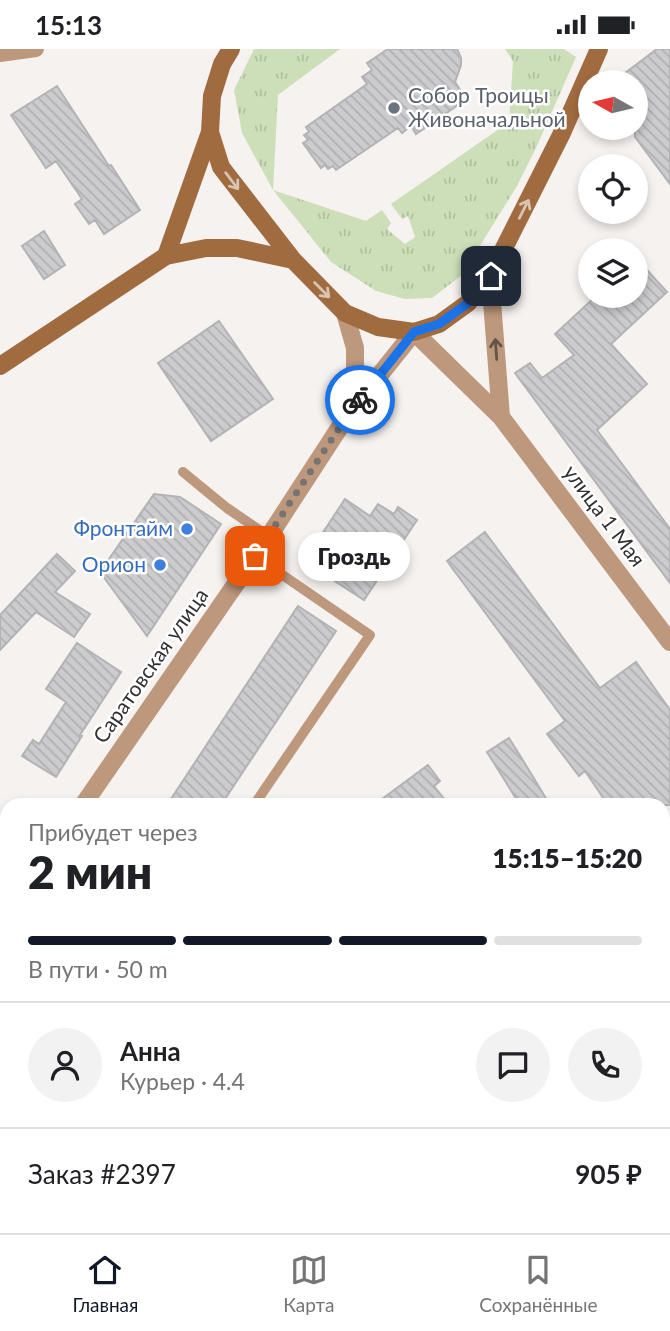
<!DOCTYPE html>
<html lang="ru">
<head>
<meta charset="utf-8">
<style>
  body { margin:0; font-family:Lato,sans-serif; background:#f2f2f2; color:#202124; height:100vh; display:flex; flex-direction:column; font-size:26px; white-space:nowrap }
  * { box-sizing:border-box; margin:0 }
  p { font-size:23px; color:#757577 }
  .icon { flex:none; width:38px; height:38px; fill:none; stroke:currentColor; stroke-width:2; stroke-linecap:round; stroke-linejoin:round }
  .map { position:relative; flex:1; overflow:hidden }
  .panel { position:absolute; left:0px; top:749px; width:670px; height:436px; display:flex; flex-direction:column; background:#fff; border-radius:21px 21px 0 0; box-shadow:0 4px 10px #0003 }
  .panel>* { flex:none }
  .needle { width:46px; rotate:278deg }
  .buttons { position:absolute; left:578px; top:21px; display:grid; gap:14px }
  .buttons a { display:grid; place-items:center; width:70px; height:70px; border-radius:50%; background:#fff; box-shadow:0 4px 10px #0003; font-size:35px }
  .pin { position:absolute; display:grid; place-items:center; width:60px; height:60px; color:#fff; margin:-30px; border-radius:14px; box-shadow:0 4px 10px #0006 }
  .courier { position:absolute; display:grid; place-items:center; width:70px; height:70px; margin:-35px; border:5px solid #1a73e8; border-radius:50%; background:#fff; color:#222; box-shadow:0 2px 9px #0007 }
  .bubble { position:absolute; height:49px; border-radius:24px; background:#fff; box-shadow:0 4px 10px #0003; font-size:23px; font-weight:800; line-height:49px; text-align:center }
  .head em { font-style:normal; font-weight:800 }
  .head div { display:flex; flex-direction:column-reverse }
  .head { display:flex; align-items:center; justify-content:space-between; height:119px; padding:0 28px }
  h1 { font-size:46px; font-weight:800; line-height:52px }
  .bar { display:grid; grid-template-columns:repeat(4,1fr); gap:10px 7px; align-content:center; height:84px; padding:0 28px }
  .bar i { height:9px; border-radius:5px; background:#e0e0e0 }
  .bar .on { background:#111827 }
  .bar p { grid-column:span 4 }
  .line { display:flex; align-items:center; gap:18px; padding:0 28px; border-top:2px solid #e0e0e0 }
  .line div { flex:1 }
  .round { display:grid; place-items:center; flex:none; width:74px; height:74px; border-radius:37px; background:#f2f2f2 }
  .status { display:flex; justify-content:space-between; align-items:center; height:49px; padding:0 35px; background:#fff; direction:ltr }
  .status svg { height:19px; fill:currentColor }
  .menu { display:flex; justify-content:space-around; align-items:center; height:98px; border-top:2px solid #e0e0e0; background:#fff; font-size:19px; color:#757577 }
  .menu a { display:grid; justify-items:center; gap:4px }
  .menu .on { color:#111827 }
  .map>svg:first-child { display:block }
</style>
</head>
<body>
<div class="status"><b>15:13</b><svg viewBox="0 0 49 12"><path d="M0 12V9h3v3zM5 12V6h3v6zM10 12V3h3v9zM15 12V0h3v12zM26 1h20v11H26zM47 4h2v5h-2z"/></svg></div>
<div class="map">
<svg width="670" height="1184" viewBox="0 0 670 1184">
  <defs>
    <pattern id="grass-tufts" width="24" height="20" patternUnits="userSpaceOnUse" patternTransform="scale(1.75)"><rect width="24" height="20" fill="#cddfb9"/><path d="M3 7l-1-3M5 7V3M7 7l1-3M15 17l-1-3M17 17v-4M19 17l1-3" fill="none" stroke="#b0c09f"/></pattern>
    <pattern id="building-back-hatch" width="6" height="6" patternUnits="userSpaceOnUse" patternTransform="scale(1.75)"><rect width="6" height="6" fill="#cccccf"/><path d="M-1 5l2 2M0 0l6 6M5-1l2 2" fill="none" stroke="#b0b0b2"/></pattern>
  </defs>
  <rect width="100%" height="100%" fill="#f6f2f0"/>
  <path fill="url(#grass-tufts)" d="M254 0H340L278 46 273 141 366 172 382 161 391 174 387 180 405 195 415 188 408 167 402 170 391 155 509 73 513 12 505 0H564L576 8 536 99 517 137 462 226 432 249 405 250 376 242 331 213 273 141 242 84 234 41Z"/>
  <path fill="url(#building-back-hatch)" stroke="#b3b3b6" stroke-width="2" d="M388 0H457L461 9V16L455 33 461 42 453 49 458 56 416 85 411 77 402 84 398 79 336 121 333 117 328 120 325 116 321 119 303 94 308 91 304 86 309 83 306 78 367 35 362 28 372 21 367 14Z
    M657 0H670V135L635 88V33H613Z
    M57 37 109 117 111 116 140 161 104 185 95 171 89 175 75 155 82 150 56 112 46 119 11 66Z
    M44 182 65 216 44 230 22 197Z
    M635 208 667 243 611 295 647 335 597 381 670 480V534L515 324 530 314 542 329 574 306 555 285 596 247H635Z
    M219 272 273 350 211 392 158 314Z
    M154 445 180 448 221 475 147 587 100 523Z
    M345 450 370 467 378 455 394 465 398 458 417 471 364 551 304 512Z
    M485 483 600 639 636 613 670 661V756H608L585 722 579 727 547 685 565 672 447 512Z
    M57 505 75 522 55 543 90 565 74 588 36 563 0 601V566Z
    M298 557 336 582 221 756H167Z
    M77 594 121 623 80 686 82 687 56 728 22 707 33 691 39 695 66 653 46 640Z
    M509 689 524 713 550 756H520L487 703Z
    M428 716 440 732 434 737 449 756H374Z"/>
  <g fill="none" stroke-linecap="round" stroke-linejoin="round">
    <path stroke="#be987c" stroke-width="10" d="M183 423 227 459 268 487
      M254 756 370 586 255 507"/>
    <path stroke="#be987c" stroke-width="16" d="M0 5 36 0"/>
    <path stroke="#be987c" stroke-width="18" d="M490 227 501 368
      M345 264 355 299V328L350 361
      M83 756 273 481 349 364 414 283 501 368 670 593
      M0 877 7 867
      M0 918 7 927
      M200 1178 204 1184"/>
    <path stroke="#a16b40" stroke-width="18" d="M231 0 222 15 212 47 210 83 221 118 293 211 345 264 378 278 414 283 439 275 468 254 490 227 561 86 599 0
      M166 207 210 83
      M0 317 166 207 206 199H237L293 211
      M663 879 670 874
      M231 1184 239 1178"/>
  </g>
  <defs><path id="oneway-shaft" d="M-6 0H5M1.5-3L5.5 0L1.5 3" fill="none" stroke-width="1.6" stroke-linecap="round" stroke-linejoin="round" transform="scale(1.75)"/></defs>
  <g stroke="#d9c4b3">
    <use href="#oneway-shaft" transform="translate(232 132) rotate(53)"/>
    <use href="#oneway-shaft" transform="translate(524 160) rotate(-63)"/>
    <use href="#oneway-shaft" transform="translate(322 241) rotate(45)"/>
  </g>
  <use stroke="#62544a" href="#oneway-shaft" transform="translate(496 300) rotate(-94)"/>
  <g fill="none" stroke-linecap="round" stroke-linejoin="round">
    <path stroke="#767373" stroke-width="7" stroke-dasharray="0 12.6" d="M255 507 349 364 360 351"/>
    <path stroke="#1a73e8" stroke-width="9" d="M360 351 414 283 439 275 468 254 491 227"/>
  </g>
  <circle fill="#6b7280" stroke="#fff" stroke-width="2.5" cx="394" cy="59" r="7"/>
  <g fill="#3f7fe0" stroke="#fff" stroke-width="2.5">
    <circle cx="187" cy="480" r="7"/>
    <circle cx="160" cy="516" r="7"/>
  </g>
  <g text-anchor="middle" stroke-width="5" stroke-linejoin="round" paint-order="stroke">
    <g font-size="21" fill="#5b616d" stroke="#fff" text-anchor="start">
      <text x="408" y="54">Собор Троицы<tspan x="408" dy="24">Живоначальной</tspan></text>
    </g>
    <g font-size="21" fill="#312f2f" stroke="#fff">
      <text transform="translate(604 467) rotate(53)" y="7">улица 1 Мая</text>
      <text transform="translate(151 617) rotate(-55)" y="7">Саратовская улица</text>
    </g>
    <g font-size="21" fill="#366cbe" stroke="#fff" text-anchor="end">
      <text x="173" y="487">Фронтайм</text>
      <text x="146" y="523">Орион</text>
    </g>
  </g>
</svg>
<div class="buttons">
<a><svg class="needle" viewBox="-14 -14 28 28"><path d="M0-13l5 13h-10z" fill="#e53935"/><path d="M0 13l5-13h-10z" fill="#757577"/></svg></a>
<a><svg class="icon" aria-label="locate" viewBox="0 0 24 24"><circle cx="12" cy="12" r="6"/><path d="M12 2v4M12 18v4M2 12h4M18 12h4"/></svg></a>
<a><svg class="icon" aria-label="layers" viewBox="0 0 24 24"><path d="M12 4l9 5-9 5-9-5zM3 14l9 5 9-5"/></svg></a>
</div>
<div class="pin" style="left:255px;top:507px;background:#ea580c"><svg class="icon" aria-label="bag" viewBox="0 0 24 24"><path d="M5 8h14l-1 12H6zM9 8a3 3 0 0 1 6 0"/></svg></div>
<div class="pin" style="left:491px;top:227px;background:#1f2937"><svg class="icon" aria-label="home" viewBox="0 0 24 24"><path d="M3 11l9-7 9 7M6 9v11h12V9"/></svg></div>
<div class="courier" style="left:360px;top:351px"><svg class="icon" aria-label="bike" viewBox="0 0 24 24"><circle cx="6" cy="16" r="4"/><circle cx="18" cy="16" r="4"/><path d="M6 16l4-8h5l3 8M10 8l3 8H6M13 5h3"/></svg></div>
<div class="bubble" style="left:298px;top:483px;width:112px">Гроздь</div>
<section class="panel">
<div class="head"><div><h1>2 мин</h1><p>Прибудет через</p></div><em>15:15–15:20</em></div>
<div class="bar"><i class="on"></i><i class="on"></i><i class="on"></i><i></i><p>В пути · 50 m</p></div>
<div class="line" style="height:126px"><a class="round"><svg class="icon" aria-label="person" viewBox="0 0 24 24"><circle cx="12" cy="8" r="4"/><path d="M4 21q1-7 8-7t8 7"/></svg></a><div><b>Анна</b><p>Курьер · 4.4</p></div><a class="round"><svg class="icon" aria-label="chat" viewBox="0 0 24 24"><path d="M4 5h16v11H9l-5 4z"/></svg></a><a class="round"><svg class="icon" aria-label="phone" viewBox="0 0 24 24"><path d="M5 4h4l2 5-3 2q2 4 5 5l2-3 5 2v4C11 20 4 13 5 4z"/></svg></a></div>
<div class="line" style="height:91px"><div>Заказ #2397</div><b>905 ₽</b></div>
</section>
</div>
<nav class="menu">
<a class="on"><svg class="icon" aria-label="home" viewBox="0 0 24 24"><path d="M3 11l9-7 9 7M6 9v11h12V9"/></svg>Главная</a>
<a><svg class="icon" aria-label="map" viewBox="0 0 24 24"><path d="M3 6l6-2 6 2 6-2v14l-6 2-6-2-6 2zM9 4v14M15 6v14"/></svg>Карта</a>
<a><svg class="icon" aria-label="saved" viewBox="0 0 24 24"><path d="M7 4h10v16l-5-4-5 4z"/></svg>Сохранённые</a>
</nav>
</body>
</html>
